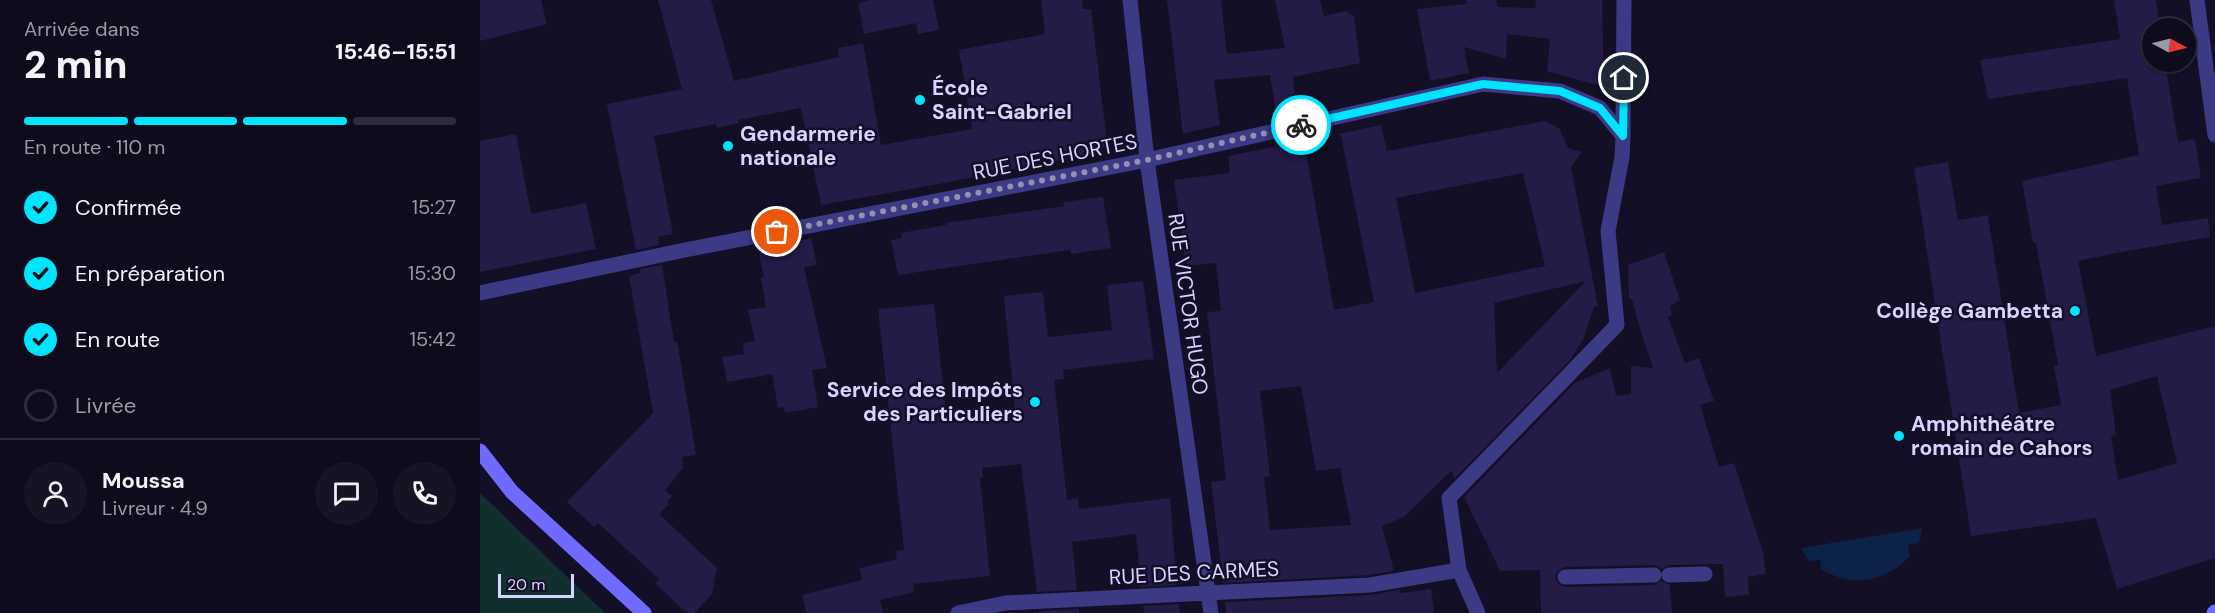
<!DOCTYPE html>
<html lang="fr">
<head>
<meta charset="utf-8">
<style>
  body { margin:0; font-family:"DM Sans",sans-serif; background:#171425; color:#f1f3f6; height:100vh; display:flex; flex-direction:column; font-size:22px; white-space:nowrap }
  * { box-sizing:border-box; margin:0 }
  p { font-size:20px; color:#9b9ba3 }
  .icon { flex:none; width:33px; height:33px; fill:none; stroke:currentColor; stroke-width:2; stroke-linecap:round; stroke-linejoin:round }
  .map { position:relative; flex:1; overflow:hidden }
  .panel { display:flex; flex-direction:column; background:#0e0b1c; width:480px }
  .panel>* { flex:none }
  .needle { width:39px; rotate:97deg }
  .controls { position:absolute; left:1662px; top:18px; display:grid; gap:12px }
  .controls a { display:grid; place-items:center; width:54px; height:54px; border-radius:50%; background:#0e0b1c; box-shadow:0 2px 4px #0004,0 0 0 2px #2e2b3b; font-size:30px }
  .scale { position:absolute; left:18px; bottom:15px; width:76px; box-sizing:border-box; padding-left:6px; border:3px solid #d9d4ff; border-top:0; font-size:16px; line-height:21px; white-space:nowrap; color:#d9d4ff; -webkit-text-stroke:4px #130f26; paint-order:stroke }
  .pin { position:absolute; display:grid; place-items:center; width:51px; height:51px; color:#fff; margin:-26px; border:3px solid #fff; border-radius:50%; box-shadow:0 2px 6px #0007 }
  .courier { position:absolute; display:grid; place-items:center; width:60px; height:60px; margin:-30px; border:4px solid #00e5ff; border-radius:50%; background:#fff; color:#222; box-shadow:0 2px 8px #0007 }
  .summary em { font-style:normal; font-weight:800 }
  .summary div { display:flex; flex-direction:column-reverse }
  .summary { display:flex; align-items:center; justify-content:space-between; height:102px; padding:0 24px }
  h1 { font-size:39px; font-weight:800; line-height:45px }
  .bar { display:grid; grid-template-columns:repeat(4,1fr); gap:9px 6px; align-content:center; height:72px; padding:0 24px }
  .bar i { height:8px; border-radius:4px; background:#2e2b3b }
  .bar .selected { background:#00e5ff }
  .bar p { grid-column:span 4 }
  .line { display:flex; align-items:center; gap:15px; padding:0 24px; border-top:2px solid #2e2b3b }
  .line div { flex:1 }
  .round { display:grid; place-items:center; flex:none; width:63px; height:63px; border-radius:32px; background:#171425 }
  ol { padding:0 24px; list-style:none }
  li { display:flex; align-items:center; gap:18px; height:66px }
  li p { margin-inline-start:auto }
  li .icon { padding:6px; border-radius:50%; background:#00e5ff; color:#111; stroke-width:4 }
  li:last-child { color:#9b9ba3 }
  li i { width:33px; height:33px; border:3px solid #2e2b3b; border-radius:50% }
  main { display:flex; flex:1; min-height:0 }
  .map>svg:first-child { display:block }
</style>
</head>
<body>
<main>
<section class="panel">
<div class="summary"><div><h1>2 min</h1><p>Arrivée dans</p></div><em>15:46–15:51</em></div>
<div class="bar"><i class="selected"></i><i class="selected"></i><i class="selected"></i><i></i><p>En route · 110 m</p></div>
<ol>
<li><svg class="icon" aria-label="check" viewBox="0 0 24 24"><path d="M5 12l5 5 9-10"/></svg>Confirmée<p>15:27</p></li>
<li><svg class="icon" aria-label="check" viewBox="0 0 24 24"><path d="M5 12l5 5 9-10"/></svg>En préparation<p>15:30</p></li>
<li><svg class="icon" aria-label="check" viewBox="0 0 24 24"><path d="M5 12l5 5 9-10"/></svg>En route<p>15:42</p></li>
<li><i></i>Livrée</li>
</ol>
<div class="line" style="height:108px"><a class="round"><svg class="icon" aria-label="person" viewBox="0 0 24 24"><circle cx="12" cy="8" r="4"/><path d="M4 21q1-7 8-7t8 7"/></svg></a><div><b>Moussa</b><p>Livreur · 4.9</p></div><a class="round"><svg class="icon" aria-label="chat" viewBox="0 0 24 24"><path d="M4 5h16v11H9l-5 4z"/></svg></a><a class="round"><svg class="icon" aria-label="phone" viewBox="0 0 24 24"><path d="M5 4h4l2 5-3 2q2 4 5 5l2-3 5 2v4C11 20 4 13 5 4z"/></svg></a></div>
</section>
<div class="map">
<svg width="1735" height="613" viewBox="0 0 1735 613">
  <rect width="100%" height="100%" fill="#130f26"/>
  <path fill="#12302f" d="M0 493 125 613H0Z"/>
  <path fill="#0c2248" d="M1442 528 1439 543 1428 545 1430 556C1406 582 1372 588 1341 569L1340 560 1329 561 1321 548Z"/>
  <path fill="#241b47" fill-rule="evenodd" d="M0 0H61L67 24 0 41Z
    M178 0H231L254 81 359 57 358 48 383 43 401 145 492 129 479 50 565 34 561 0H602L603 9H611L627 142 620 152 459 184 341 205 321 108 258 120 259 123 237 128 236 124 174 136 193 234 178 237 179 245 156 250 127 104 202 89Z
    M391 0H453L459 30 438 34 436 23 384 34 378 3Z
    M687 0H741L747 54 805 48 795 0H840L844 16 866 11 874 16 880 63 813 77 817 116 795 106 790 75 734 80 740 125 703 134Z
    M986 0H1016L1018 7 1055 8 1056 0H1122L1124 87 1067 71 1070 39 1027 34 1026 59 984 47 989 73 950 81 937 9 987 4Z
    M1634 0H1676L1680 28H1672V62H1685L1698 142 1715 139 1721 178 1676 186 1682 225 1728 218 1730 237 1641 252 1598 261 1616 356 1735 326V558L1637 589 1616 518 1491 536 1434 168 1468 162 1478 220 1508 215 1539 413 1581 405 1574 366 1578 365 1556 243H1553L1542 181 1659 155 1647 78 1508 99 1500 60 1640 39ZM1677 376 1697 463 1638 480 1631 436 1636 435 1630 390Z
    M1065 121 1079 128 1088 148 1102 152 1091 167 1118 306 1114 307 1103 340 1089 361 975 478 971 471 924 517 902 526 914 571 889 575 743 583 731 482 746 480 727 312 741 311 736 263 706 266 694 180 750 173 748 156 824 141 854 310 894 302 861 135 858 134 901 125 907 151ZM1043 173 1065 266 935 293 916 198ZM1106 281 1017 373 1014 303ZM821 386 836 471 860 468 871 525 790 530 784 477 790 476 780 391Z
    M36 134 51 214 106 203 116 249 0 272V141Z
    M623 197 631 248 591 254 590 250 418 275 411 240 422 238 421 233 466 225V223L584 206 583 202Z
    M331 238 337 265 324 267 347 368 332 370 338 407 305 413 304 407 298 408 292 374 247 382 242 357 264 354 263 343 275 341 268 310 286 307 281 278 284 277 278 249Z
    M1184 252 1200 300 1190 306 1192 315 1188 317 1205 363 1219 358 1234 401 1220 405 1239 467 1254 463 1283 552 1286 574 1268 577 1269 595 1245 597 1243 564 1189 565 1182 569 1174 565 1084 567 1077 572 1075 578 1080 585 1085 587 1174 585 1181 581 1190 585 1192 613H1061L1060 570 1020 571 984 497 1095 383 1130 368 1136 396 1151 394V366L1173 368 1162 336 1152 299H1149L1148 265Z
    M182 265 194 341H197L216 455 202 457 203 468 185 490 192 496 187 502 189 504 179 514 237 568 232 594 214 613H206L175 583 179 579 118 523 114 527 87 502 173 413 149 276 160 273V269Z
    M663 281 674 359 583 370 584 379 574 380 587 500 598 498 599 509 690 498 697 585 661 587 656 534 592 542 597 590 557 592 541 464 502 468 503 478H500L510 576 433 584 434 592 400 600 403 613H327L322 595 382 580 380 568 417 559 415 551 424 550 398 309 454 304 467 419 535 411 524 296 563 292 568 337 632 330 627 285Z
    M951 589 954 613H746L745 602 891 595 919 590 920 593Z
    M699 604 700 613H664L663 606Z
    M599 609V613H559V611Z"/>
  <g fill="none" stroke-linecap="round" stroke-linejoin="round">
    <path stroke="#3d3a85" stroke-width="15" d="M650 0 667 160 731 613
      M1717 0 1735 135
      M0 293 205 250 667 160 1003 84 1080 91 1120 108 1143 136
      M1189 575 1225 574
      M1085 577 1174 575
      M478 613 525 603 890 585 979 570
      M998 613 979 570 969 498 1137 325 1128 231 1142 157 1143 136 1144 0"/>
    <path stroke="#6f6bff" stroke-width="15" d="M0 451 32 492 164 613
      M1734 613 1735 612"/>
  </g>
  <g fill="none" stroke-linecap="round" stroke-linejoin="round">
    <path stroke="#948fb3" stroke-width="6" stroke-dasharray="0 10.8" d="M297 232 667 160 821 125"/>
    <path stroke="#00e5ff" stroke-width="8" d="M821 125 1003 84 1080 91 1120 108 1143 136 1144 78"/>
  </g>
  <g fill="#00e5ff" stroke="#130f26" stroke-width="2">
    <circle cx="440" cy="100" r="6"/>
    <circle cx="248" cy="146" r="6"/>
    <circle cx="1595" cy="311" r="6"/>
    <circle cx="555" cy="402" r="6"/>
    <circle cx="1419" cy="436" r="6"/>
  </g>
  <g text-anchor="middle" stroke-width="5" stroke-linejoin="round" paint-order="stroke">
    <g font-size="21" font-weight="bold" fill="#d9d4ff" stroke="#130f26" text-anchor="start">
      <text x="452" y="95">École<tspan x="452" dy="24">Saint-Gabriel</tspan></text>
      <text x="260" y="141">Gendarmerie<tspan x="260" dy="24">nationale</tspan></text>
      <text x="1583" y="318" text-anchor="end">Collège Gambetta</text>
      <text x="543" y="397" text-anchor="end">Service des Impôts<tspan x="543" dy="24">des Particuliers</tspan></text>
      <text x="1431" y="431">Amphithéâtre<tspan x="1431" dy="24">romain de Cahors</tspan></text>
    </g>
    <g font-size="21" fill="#d9d4ff" stroke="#130f26">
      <text transform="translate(575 157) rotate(-11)" y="7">RUE DES HORTES</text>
      <text transform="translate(708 304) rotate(82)" y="7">RUE VICTOR HUGO</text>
      <text transform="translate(714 573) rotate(-3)" y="7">RUE DES CARMES</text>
    </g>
  </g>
</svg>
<div class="controls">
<a><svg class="needle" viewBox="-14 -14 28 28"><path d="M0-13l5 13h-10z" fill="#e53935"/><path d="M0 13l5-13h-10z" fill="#9b9ba3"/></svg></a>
</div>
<div class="scale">20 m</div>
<div class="pin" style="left:297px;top:232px;background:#ea580c"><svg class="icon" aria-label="bag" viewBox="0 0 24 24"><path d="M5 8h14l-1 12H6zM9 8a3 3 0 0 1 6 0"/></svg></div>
<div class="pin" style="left:1144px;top:78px;background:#1f2937"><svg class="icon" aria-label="home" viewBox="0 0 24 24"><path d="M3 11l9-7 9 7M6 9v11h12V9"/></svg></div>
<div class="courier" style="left:821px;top:125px"><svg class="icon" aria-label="bike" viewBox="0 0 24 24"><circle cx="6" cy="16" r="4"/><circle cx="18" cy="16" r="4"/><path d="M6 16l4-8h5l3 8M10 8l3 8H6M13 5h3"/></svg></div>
</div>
</main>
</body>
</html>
